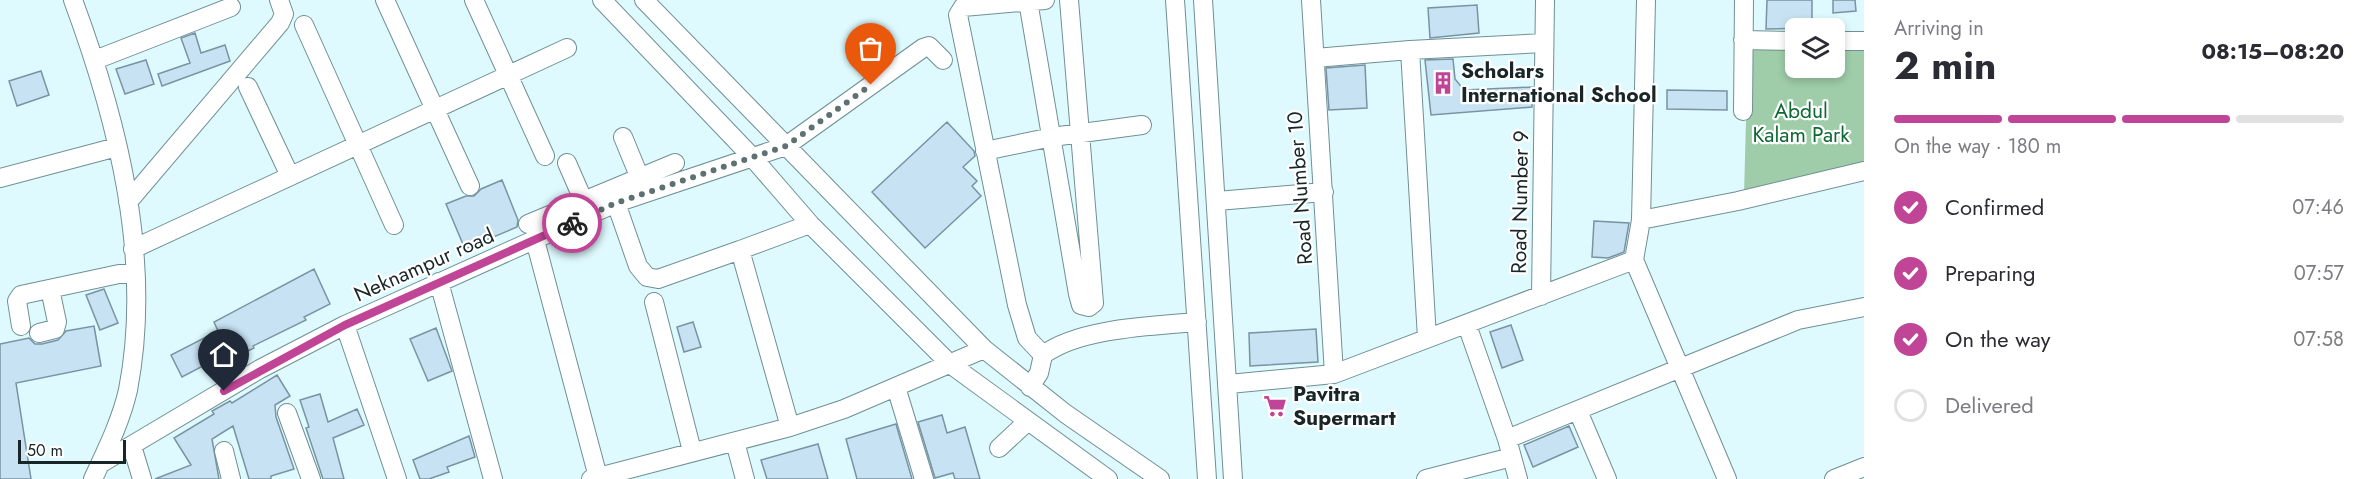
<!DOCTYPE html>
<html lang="en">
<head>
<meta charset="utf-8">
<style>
  body { margin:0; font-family:Jost,sans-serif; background:#f7f7f7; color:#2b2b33; height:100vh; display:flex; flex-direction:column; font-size:22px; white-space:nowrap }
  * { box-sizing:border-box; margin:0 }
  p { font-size:20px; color:#7c7c81 }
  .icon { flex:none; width:33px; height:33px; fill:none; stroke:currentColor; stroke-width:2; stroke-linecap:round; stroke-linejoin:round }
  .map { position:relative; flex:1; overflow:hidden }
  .details { display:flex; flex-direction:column; background:#fff; width:510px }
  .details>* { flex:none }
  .tools { position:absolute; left:1785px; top:18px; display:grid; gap:12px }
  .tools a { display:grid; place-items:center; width:60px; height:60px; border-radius:9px; background:#fff; box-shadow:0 3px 9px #0003; font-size:30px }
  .scale { position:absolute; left:18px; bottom:15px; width:108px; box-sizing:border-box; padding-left:6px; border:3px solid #182627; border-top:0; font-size:16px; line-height:21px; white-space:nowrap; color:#182627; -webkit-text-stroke:4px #fff; paint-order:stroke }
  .pin { position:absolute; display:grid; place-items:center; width:51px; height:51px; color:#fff; margin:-62px -26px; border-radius:50% 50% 50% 0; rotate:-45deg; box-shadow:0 0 6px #0007 }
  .pin .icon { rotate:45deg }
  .courier { position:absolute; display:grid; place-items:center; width:60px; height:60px; margin:-30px; border:4px solid #c04596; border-radius:50%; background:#fff; color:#222; box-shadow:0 2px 8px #0007 }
  .head em { font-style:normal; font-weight:700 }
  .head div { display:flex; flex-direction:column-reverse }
  .head { display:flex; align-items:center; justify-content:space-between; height:102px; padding:0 30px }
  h1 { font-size:39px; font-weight:700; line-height:45px }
  .bar { display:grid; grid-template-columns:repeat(4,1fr); gap:9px 6px; align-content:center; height:72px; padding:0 30px }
  .bar i { height:8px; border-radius:4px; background:#e1e1e2 }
  .bar .current { background:#c04596 }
  .bar p { grid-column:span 4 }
  ol { padding:0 30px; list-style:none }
  li { display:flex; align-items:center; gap:18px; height:66px }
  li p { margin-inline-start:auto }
  li .icon { padding:6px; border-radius:50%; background:#c04596; color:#fff; stroke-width:4 }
  li:last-child { color:#7c7c81 }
  li i { width:33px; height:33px; border:3px solid #e1e1e2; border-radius:50% }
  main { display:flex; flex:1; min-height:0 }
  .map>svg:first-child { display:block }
</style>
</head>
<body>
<main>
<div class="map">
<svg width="1864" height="479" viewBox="0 0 1864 479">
  <rect width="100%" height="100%" fill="#defafe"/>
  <path fill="#9fcda9" d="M1748 46 1795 47 1796 68H1834L1835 47H1864V164L1744 195Z"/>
  <path fill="#c6e2f3" stroke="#7993a2" stroke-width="1.5" d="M1767 0H1812V28L1766 29Z
    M1833 0H1855L1856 11 1833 13Z
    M1477 5 1479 33 1430 38 1428 8Z
    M195 33 201 53 225 45 230 61 162 86 158 74 190 63 181 38Z
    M1453 59 1455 79 1464 90 1533 87 1532 107 1431 115 1425 60Z
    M146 60 154 84 125 94 116 69Z
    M1365 65 1367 108 1329 110 1326 68Z
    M41 71 49 95 17 106 9 81Z
    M1667 90 1727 91V110L1667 109Z
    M947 122 974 151 975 156 963 167 977 181 972 186 981 196 925 248 872 192Z
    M502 180 518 220 517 227 465 249 446 204 466 196H474L481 189Z
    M1594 221 1629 223 1624 252 1608 258 1592 257Z
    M314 269 330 304 304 317 306 320 253 346 254 348 232 359 227 350 201 362 203 366 182 377 171 355 218 331 214 322Z
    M104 289 118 323 100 330 86 295Z
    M693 322 701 347 684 352 677 327Z
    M1511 325 1523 360 1502 368 1490 332Z
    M94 326 101 366 16 383 31 479H0V344L29 338 35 344H42L58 340 66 331Z
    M436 328 452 371 428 381 410 339Z
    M1316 329 1318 362 1250 366 1249 333Z
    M277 375 290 396 275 405 276 417 294 469 271 476V479H249L233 426 212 439 219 479H155L191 465 174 438 214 414 212 411 230 401 232 403Z
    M320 394 328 422 357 409 364 425 333 438 344 479H323L306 428 309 427 300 400Z
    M942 415 947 433 965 427 980 479H955L953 473 935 478 918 422Z
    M896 424 912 479H857L846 439Z
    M1569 426 1578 447 1533 467 1524 445Z
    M469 436 475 457 447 467 449 472 429 479H420L413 460Z
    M818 444 828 479H767L761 460Z"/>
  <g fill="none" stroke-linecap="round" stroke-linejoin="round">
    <g stroke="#6f9094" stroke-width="20">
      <path id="minor" d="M73 0C118 121 153 260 128 390 121 421 106 451 93 479
        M385 0 470 186
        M474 0 545 156
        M602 0 752 157 810 224 950 364 1108 479
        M644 0 984 349 1066 414 1160 479
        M1175 0 1207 479
        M1203 0 1233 479
        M1311 0 1334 374
        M1028 1 1078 294 1081 305 1089 307 1094 303 1069 0
        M304 25 394 225
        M1743 40 1796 41
        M1834 41H1864
        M1410 50 1427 338
        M1315 58 1410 50 1544 43
        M95 60 231 7
        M248 87 290 176
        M1743 111 1744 0
        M623 137 644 188
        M985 151 1052 137 1142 125
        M567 163 588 211
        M0 178 117 147
        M1217 201 1324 192
        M128 202 280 23 284 14 279 0
        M616 203 638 266 647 277 658 279 740 250
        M1641 220 1738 201 1864 171
        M528 224 675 163
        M535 240 598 477
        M133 249 567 48
        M1634 260 1727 479
        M439 282 493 479
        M1541 296 1545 0
        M654 302 692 451
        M345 325 397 479
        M1467 325 1507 439
        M21 326 17 301 21 295 119 274H134
        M39 333 55 329 57 322 50 289
        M1043 355C1079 328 1152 326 1197 322
        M1229 384 1334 374 1634 260 1641 220 1646 0
        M896 387 924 479
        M1030 387 1039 373 1043 355 1027 338 1017 305 958 15 963 7 1045 0
        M1578 411 1607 479
        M287 413 311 479
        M790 427 740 250 810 224
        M735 442 745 479
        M132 446 142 479
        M999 448 1028 421
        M224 451 231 479
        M100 464 260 369 345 325 616 203 786 146 923 48 929 46 943 60
        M591 479 790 427 844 409 984 349
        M1426 479 1512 457
        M1518 479 1507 439 1798 320 1864 307
        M1834 479 1864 467"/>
    </g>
    <use href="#minor" stroke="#fff" stroke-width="18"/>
  </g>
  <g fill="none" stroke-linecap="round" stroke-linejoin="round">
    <path stroke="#5d7072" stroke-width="6" stroke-dasharray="0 10.8" d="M572 223 616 203 786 146 871 85"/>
    <path stroke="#c04596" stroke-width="8" d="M224 391 345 325 572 223"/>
  </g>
  <defs>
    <g id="building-bare" transform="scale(1.8)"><path d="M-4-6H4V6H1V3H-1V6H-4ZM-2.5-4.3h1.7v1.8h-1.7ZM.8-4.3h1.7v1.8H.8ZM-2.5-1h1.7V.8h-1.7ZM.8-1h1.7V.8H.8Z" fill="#c04596" stroke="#fff" stroke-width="2.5" paint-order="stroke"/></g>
    <g id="supermarket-bare" transform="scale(1.8)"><path d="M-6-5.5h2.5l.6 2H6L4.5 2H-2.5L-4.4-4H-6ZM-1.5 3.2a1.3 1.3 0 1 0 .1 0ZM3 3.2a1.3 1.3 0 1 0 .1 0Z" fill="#c04596" stroke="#fff" stroke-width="2.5" paint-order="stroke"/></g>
  </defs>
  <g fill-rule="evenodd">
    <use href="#building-bare" x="1443" y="83"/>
    <use href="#supermarket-bare" x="1275" y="406"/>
  </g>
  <g text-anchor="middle" stroke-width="4.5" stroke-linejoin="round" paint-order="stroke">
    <g font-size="21" font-weight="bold" fill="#182627" stroke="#fff" text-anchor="start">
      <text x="1461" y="78">Scholars<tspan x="1461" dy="24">International School</tspan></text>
      <text x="1293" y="401">Pavitra<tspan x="1293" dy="24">Supermart</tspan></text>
    </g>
    <g font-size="21" fill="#0d6832" stroke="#fff">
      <text x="1801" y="118">Abdul<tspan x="1801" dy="24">Kalam Park</tspan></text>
    </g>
    <g font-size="21" fill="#182627" stroke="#fff">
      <text transform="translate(1300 188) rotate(-94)" y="7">Road Number 10</text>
      <text transform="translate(1520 202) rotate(-89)" y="7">Road Number 9</text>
      <text transform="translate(424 265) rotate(-24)" y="7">Neknampur road</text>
    </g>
  </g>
</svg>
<div class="tools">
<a><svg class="icon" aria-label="layers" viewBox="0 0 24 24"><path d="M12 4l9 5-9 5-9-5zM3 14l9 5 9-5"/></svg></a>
</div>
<div class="scale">50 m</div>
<div class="pin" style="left:871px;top:85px;background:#ea580c"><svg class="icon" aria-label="bag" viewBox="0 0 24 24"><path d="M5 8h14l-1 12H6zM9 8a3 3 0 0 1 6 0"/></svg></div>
<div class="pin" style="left:224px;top:391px;background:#1f2937"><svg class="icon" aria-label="home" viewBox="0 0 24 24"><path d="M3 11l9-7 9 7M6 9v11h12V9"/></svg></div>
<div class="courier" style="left:572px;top:223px"><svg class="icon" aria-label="bike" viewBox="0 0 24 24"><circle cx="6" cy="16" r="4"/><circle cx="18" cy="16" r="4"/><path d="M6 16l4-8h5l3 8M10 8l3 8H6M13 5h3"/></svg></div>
</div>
<section class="details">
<div class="head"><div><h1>2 min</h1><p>Arriving in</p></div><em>08:15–08:20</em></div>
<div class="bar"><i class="current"></i><i class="current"></i><i class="current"></i><i></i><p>On the way · 180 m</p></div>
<ol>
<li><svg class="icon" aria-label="check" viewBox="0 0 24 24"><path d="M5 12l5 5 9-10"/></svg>Confirmed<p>07:46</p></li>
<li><svg class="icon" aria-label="check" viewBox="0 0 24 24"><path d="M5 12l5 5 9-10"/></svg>Preparing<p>07:57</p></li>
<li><svg class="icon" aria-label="check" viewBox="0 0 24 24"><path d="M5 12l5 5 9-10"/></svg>On the way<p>07:58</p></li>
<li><i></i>Delivered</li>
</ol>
</section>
</main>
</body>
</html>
